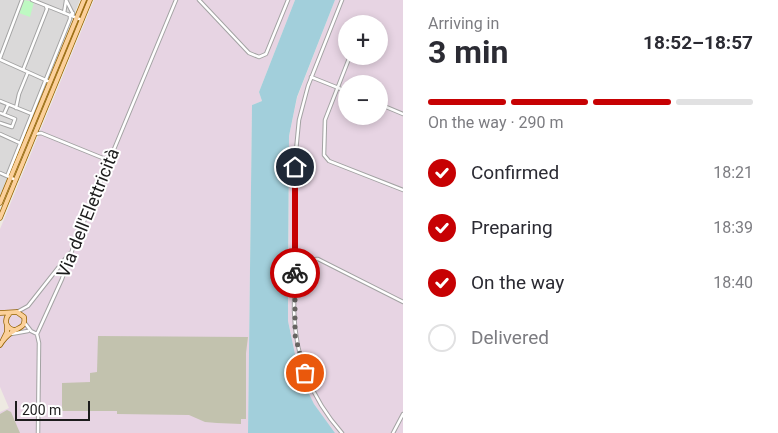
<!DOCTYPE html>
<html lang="en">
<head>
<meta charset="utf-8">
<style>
  body { margin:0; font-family:Roboto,sans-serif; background:#f2f2f3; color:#2b2b33; height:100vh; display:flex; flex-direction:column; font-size:19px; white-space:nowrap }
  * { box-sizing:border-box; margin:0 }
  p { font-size:16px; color:#7c7c81 }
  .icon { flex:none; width:28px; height:28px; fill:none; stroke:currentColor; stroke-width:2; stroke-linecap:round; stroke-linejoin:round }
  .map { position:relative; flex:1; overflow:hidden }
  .panel { display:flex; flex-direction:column; background:#fff; width:375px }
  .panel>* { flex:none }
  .buttons { position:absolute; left:338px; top:15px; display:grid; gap:10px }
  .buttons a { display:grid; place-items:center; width:50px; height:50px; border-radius:50%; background:#fff; box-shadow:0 2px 8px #0003; font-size:25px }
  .scale { position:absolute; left:15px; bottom:12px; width:75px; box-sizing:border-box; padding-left:5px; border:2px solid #1c1c1c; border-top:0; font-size:14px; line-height:18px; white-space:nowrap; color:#1c1c1c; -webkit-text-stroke:4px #fff; paint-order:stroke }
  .pin { position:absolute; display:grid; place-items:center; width:42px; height:42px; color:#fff; margin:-21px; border:2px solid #fff; border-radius:50%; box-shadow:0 1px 5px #0007 }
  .courier { position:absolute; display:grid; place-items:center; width:50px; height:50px; margin:-25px; border:4px solid #c70103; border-radius:50%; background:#fff; color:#222; box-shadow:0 1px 6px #0007 }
  .summary em { font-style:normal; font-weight:700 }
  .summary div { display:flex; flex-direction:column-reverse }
  .summary { display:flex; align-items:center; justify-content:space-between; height:85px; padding:0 25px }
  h1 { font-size:32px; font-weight:700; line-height:38px }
  .bar { display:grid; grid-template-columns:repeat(4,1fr); gap:8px 5px; align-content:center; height:60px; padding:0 25px }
  .bar i { height:6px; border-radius:4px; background:#e1e1e2 }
  .bar .active { background:#c70103 }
  .bar p { grid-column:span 4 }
  ol { padding:0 25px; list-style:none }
  li { display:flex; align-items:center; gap:15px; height:55px }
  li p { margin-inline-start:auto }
  li .icon { padding:5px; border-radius:50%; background:#c70103; color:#fff; stroke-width:4 }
  li:last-child { color:#7c7c81 }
  li i { width:28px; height:28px; border:2px solid #e1e1e2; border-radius:50% }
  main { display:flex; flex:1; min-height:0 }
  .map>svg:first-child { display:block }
</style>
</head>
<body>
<main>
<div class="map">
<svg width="403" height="433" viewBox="0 0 403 433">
  <rect width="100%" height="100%" fill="#eeeae2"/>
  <path fill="#dad9d9" d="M0 0H80L0 196Z"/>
  <path fill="#e7d4e3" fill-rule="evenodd" d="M94 0H295L259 92 262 101 252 105 248 433H0V412L9 408 0 387V229Z
    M335 0H403V433H335L314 404 299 373 288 321 289 136 297 98ZM346 24H379V56H346ZM346 84H379V116H346Z"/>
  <path fill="#c2c2ae" d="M98 336 248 337 246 353V419H241V424L217 423 205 422 189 415 117 414V411H62V383L90 382V373L97 372Z
    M7 410 11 412 20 433H0V414Z"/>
  <path fill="#bef9c2" d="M24 0 34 2 30 17 19 13Z"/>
  <path fill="#a2cfdb" d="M295 0H335L297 97 289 136 288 282V321L299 373 314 404 335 433H248L252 105 262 101 259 92Z"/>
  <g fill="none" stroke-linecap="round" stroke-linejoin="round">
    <g stroke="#a3a3a3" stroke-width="4.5">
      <path id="minor" d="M32 0 82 20
        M66 0 73 14
        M199 0 249 53 259 57 266 54 288 0
        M342 0 308 86 299 120 296 151 294 310C295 357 311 398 342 433
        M64 13 66 1
        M363 24 364 21
        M350 56 325 120 324 155 329 161 403 190
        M0 58 22 0
        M1 60 50 82
        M23 70 47 9 46 6
        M311 77 346 91
        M0 101 32 114
        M379 104 403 114
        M16 108 19 94 28 72
        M0 113 15 119 12 127 0 123
        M4 114 8 105
        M0 134 20 143
        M35 134 41 133 110 161
        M0 173 16 180
        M8 174 70 19V15L73 13
        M295 272C305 270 307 258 318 259L403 302
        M17 312 28 306 69 254
        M24 322 31 331 37 334
        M11 334 28 331
        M38 433 39 343 37 334 62 279 73 248 176 0
        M393 433 403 414"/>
    </g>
    <g stroke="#936201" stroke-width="5.5">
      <path id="major" d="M0 203 84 0
        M0 218 90 0
        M0 313 17 312 24 317C26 328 19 327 12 332 8 335 3 340 0 345
        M10 313C3 320 6 328 14 330
        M3 340 7 332V325"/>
    </g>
    <use href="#minor" stroke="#fff" stroke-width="2.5"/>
    <use href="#major" stroke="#fbd09a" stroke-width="4"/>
  </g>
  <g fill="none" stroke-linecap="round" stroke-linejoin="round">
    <path stroke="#666461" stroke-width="5" stroke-dasharray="0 9" d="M295 273V335L305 373"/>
    <path stroke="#c70103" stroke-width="6" d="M295 273V167"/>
  </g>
  <g text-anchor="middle" stroke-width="4" stroke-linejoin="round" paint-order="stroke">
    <g font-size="18" fill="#1c1c1c" stroke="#fff">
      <text transform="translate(88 213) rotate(-68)" y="6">Via dell'Elettricità</text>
    </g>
  </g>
</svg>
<div class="buttons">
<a>+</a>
<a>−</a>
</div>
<div class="scale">200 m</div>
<div class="pin" style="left:305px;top:373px;background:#ea580c"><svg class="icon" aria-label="bag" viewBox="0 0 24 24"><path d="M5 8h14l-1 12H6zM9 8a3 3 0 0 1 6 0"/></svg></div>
<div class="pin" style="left:295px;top:167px;background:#1f2937"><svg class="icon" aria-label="home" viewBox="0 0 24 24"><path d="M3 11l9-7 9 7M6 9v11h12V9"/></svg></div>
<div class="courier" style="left:295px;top:273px"><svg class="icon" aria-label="bike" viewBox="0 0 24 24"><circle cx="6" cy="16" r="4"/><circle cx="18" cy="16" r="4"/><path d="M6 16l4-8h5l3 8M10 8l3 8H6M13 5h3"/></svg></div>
</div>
<section class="panel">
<div class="summary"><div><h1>3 min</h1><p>Arriving in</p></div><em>18:52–18:57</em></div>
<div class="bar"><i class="active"></i><i class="active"></i><i class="active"></i><i></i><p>On the way · 290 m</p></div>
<ol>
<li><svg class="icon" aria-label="check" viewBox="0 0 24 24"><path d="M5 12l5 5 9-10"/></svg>Confirmed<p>18:21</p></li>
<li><svg class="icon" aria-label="check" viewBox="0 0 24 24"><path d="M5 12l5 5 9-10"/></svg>Preparing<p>18:39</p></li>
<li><svg class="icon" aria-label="check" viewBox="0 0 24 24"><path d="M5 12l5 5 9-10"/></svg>On the way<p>18:40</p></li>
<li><i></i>Delivered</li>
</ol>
</section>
</main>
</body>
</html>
